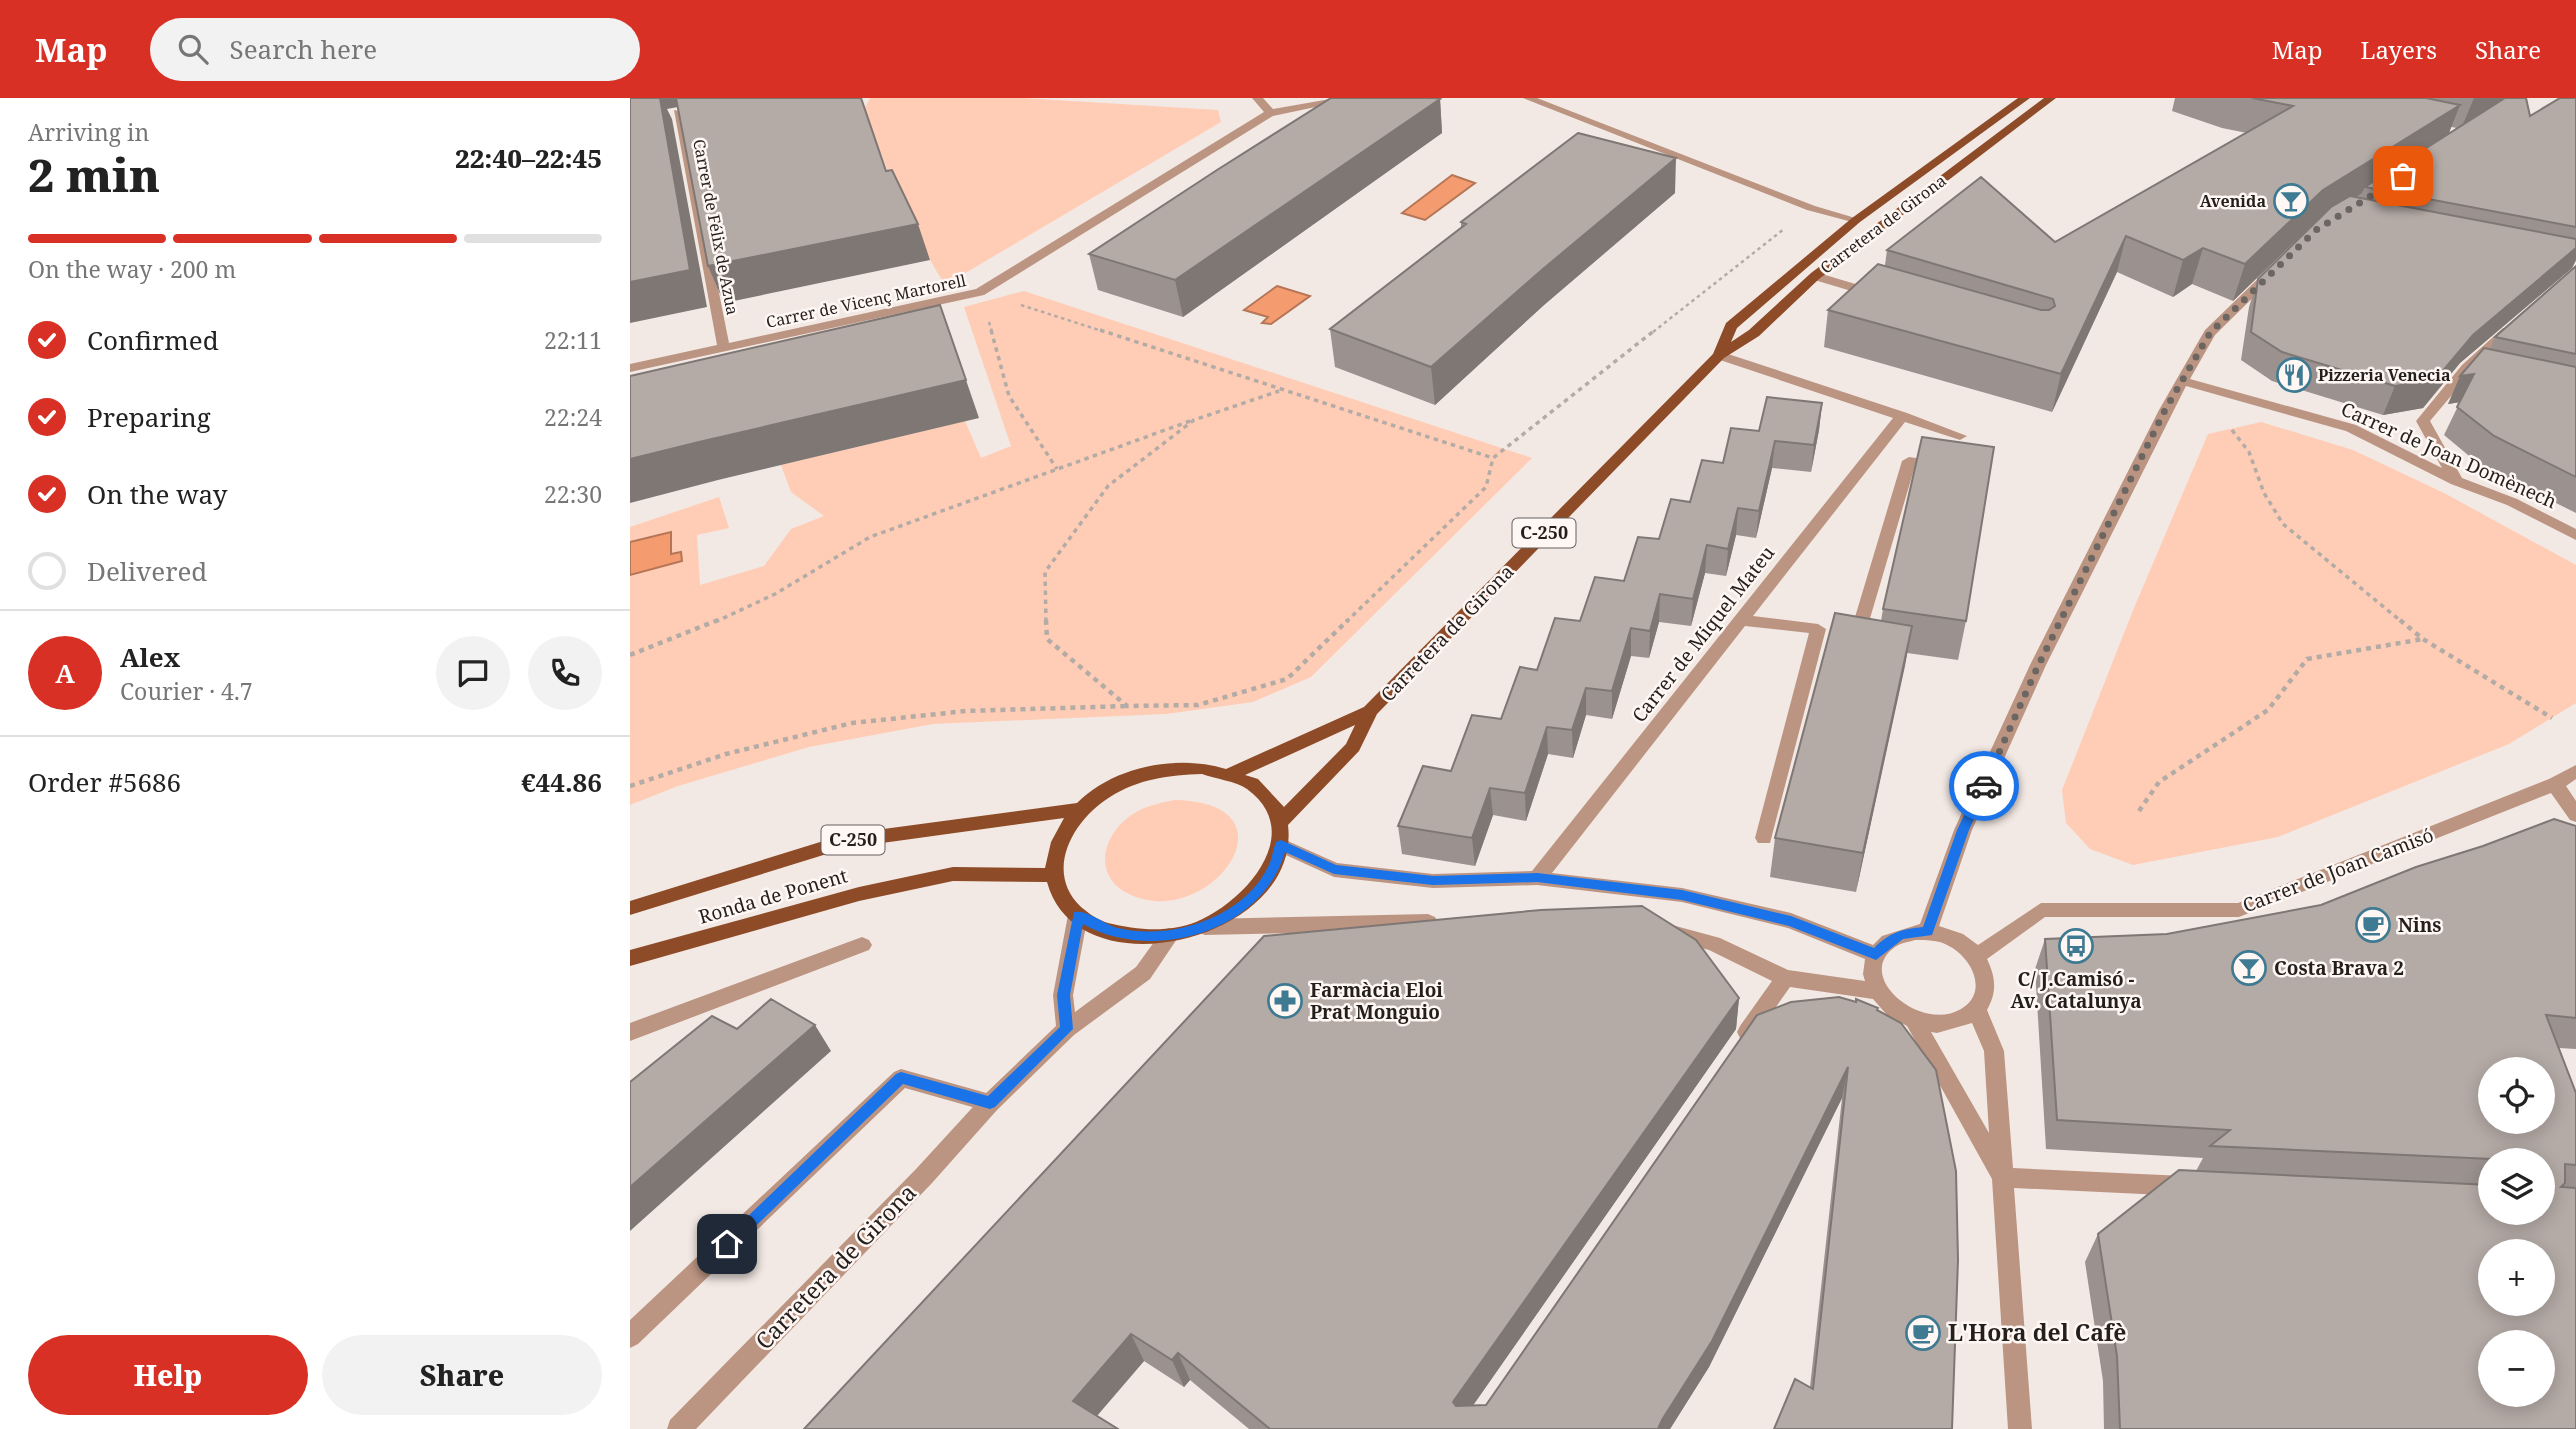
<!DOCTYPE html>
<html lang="en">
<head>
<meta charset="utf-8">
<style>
  body { margin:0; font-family:"Noto Serif",serif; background:#f2f2f2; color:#222; height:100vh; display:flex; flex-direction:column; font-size:26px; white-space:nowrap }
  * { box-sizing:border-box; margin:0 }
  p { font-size:23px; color:#767676 }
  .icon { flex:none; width:38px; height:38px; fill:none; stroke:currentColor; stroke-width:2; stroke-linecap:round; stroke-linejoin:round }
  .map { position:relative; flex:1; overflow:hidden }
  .sheet { display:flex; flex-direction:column; background:#fff; width:630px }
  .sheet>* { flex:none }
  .tools { position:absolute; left:1848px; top:959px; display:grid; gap:14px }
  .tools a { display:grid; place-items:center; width:77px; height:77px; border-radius:50%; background:#fff; box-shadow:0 4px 18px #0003; font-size:35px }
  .pin { position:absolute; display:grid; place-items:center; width:60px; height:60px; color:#fff; margin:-30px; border-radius:14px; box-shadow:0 4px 10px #0006 }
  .courier { position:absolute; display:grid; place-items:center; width:70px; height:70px; margin:-35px; border:5px solid #1a73e8; border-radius:50%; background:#fff; color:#222; box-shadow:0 2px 9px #0007 }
  .summary em { font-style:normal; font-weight:800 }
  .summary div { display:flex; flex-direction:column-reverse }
  .summary { display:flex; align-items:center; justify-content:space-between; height:119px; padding:0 28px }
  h1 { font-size:46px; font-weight:800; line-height:52px }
  .bar { display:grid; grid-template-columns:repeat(4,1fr); gap:10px 7px; align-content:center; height:84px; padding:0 28px }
  .bar i { height:9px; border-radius:5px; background:#e0e0e0 }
  .bar .selected { background:#d93025 }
  .bar p { grid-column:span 4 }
  .line { display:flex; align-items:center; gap:18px; padding:0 28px; border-top:2px solid #e0e0e0 }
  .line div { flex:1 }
  .round { display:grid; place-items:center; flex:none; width:74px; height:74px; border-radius:37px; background:#f2f2f2 }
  ol { padding:0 28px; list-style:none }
  li { display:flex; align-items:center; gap:21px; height:77px }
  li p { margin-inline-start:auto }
  li .icon { padding:7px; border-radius:50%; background:#d93025; color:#fff; stroke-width:4 }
  li:last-child { color:#767676 }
  li i { width:38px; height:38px; border:4px solid #e0e0e0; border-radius:50% }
  .cta { display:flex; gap:14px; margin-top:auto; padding:14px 28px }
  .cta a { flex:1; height:80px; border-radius:42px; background:#d93025; color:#fff; font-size:28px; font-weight:800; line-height:80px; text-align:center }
  .cta a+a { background:#f2f2f2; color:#222 }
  header { display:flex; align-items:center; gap:42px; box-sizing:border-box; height:98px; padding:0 35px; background:#d93025; color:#fff }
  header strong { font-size:33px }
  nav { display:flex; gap:38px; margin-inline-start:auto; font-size:24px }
  .search { width:490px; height:63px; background:#f2f2f2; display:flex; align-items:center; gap:18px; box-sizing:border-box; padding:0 24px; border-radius:38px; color:#767676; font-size:26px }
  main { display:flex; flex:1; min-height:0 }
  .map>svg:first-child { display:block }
</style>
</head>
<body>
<header>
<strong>Map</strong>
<div class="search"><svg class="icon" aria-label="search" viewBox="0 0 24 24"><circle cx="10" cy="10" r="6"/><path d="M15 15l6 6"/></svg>Search here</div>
<nav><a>Map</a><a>Layers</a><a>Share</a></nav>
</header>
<main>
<section class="sheet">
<div class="summary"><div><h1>2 min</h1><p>Arriving in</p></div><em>22:40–22:45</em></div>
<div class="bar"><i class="selected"></i><i class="selected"></i><i class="selected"></i><i></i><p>On the way · 200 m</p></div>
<ol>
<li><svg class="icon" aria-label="check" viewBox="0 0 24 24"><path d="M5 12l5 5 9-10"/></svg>Confirmed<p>22:11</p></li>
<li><svg class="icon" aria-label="check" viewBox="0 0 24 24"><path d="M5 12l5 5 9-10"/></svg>Preparing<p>22:24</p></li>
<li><svg class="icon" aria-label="check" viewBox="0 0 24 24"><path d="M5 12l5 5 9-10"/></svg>On the way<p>22:30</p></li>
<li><i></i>Delivered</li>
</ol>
<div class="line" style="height:126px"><b class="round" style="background:#d93025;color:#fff">A</b><div><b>Alex</b><p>Courier · 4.7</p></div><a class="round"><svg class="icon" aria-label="chat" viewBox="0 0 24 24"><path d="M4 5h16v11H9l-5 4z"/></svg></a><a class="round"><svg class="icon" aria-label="phone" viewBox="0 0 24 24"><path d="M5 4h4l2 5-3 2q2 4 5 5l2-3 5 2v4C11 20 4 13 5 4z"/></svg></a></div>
<div class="line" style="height:91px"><div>Order #5686</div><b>€44.86</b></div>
<div class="cta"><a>Help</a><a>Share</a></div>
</section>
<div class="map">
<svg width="1946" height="1331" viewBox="0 0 1946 1331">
  <rect width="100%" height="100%" fill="#f3e9e4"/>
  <path fill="#ffccb5" d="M240 0H393L588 12 591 24 315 187C281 133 255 71 235 10Z
    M394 193 902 360 681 579 623 604 536 616 303 626 179 649 48 688 0 707V429L89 399 99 430 67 437 70 487 134 468 161 431 194 418 161 394 151 367 335 323 351 360 381 348 334 209Z
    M1631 324 1723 352 1814 395 1946 467V605L1879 646 1648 739 1503 767 1460 751 1436 725 1432 692 1504 510 1578 336Z
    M544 702C674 704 579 835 499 796 461 778 473 735 503 716 515 708 530 705 544 702Z"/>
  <path fill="#f49b70" stroke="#b57657" stroke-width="2" d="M822 77 845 85 795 122 772 115Z
    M647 188 680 198 641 226 632 225 638 219 614 212Z
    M41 434V456L51 454 52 463 0 477V444Z"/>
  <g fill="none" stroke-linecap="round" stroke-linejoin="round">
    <path stroke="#b3aba6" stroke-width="2.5" stroke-dasharray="3.5 3.5" stroke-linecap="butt" d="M391 207 475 234
      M359 224 362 234
      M1023 234 1154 131"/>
    <path stroke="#b3aba6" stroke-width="3.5" stroke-dasharray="4.5 4.5" stroke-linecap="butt" d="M361 232 379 298 427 371
      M470 232 863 360 1025 232
      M1602 332 1619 354 1634 395 1653 426 1772 524
      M85 524 145 496 240 439 560 323
      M416 524 415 474 478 388 564 322 649 293
      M716 524 856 389 863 360"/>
    <path stroke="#b3aba6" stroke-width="4.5" stroke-dasharray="5 5" stroke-linecap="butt" d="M416 522 417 541 497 608 568 607 657 581 718 522
      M1770 522 1793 541 1922 620
      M0 557 88 522
      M0 688 96 656 222 625 336 613 497 608
      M1509 713 1529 684 1638 612 1677 561 1793 541"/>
    <path fill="#bc9582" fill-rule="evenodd" d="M271 971 360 996 367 998 371 1005 367 1012 360 1014 275 990 8 1246 0 1250V1222L264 974Z"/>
    <path fill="#bc9582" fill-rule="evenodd" d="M622 0H633L643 11 706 0H728L643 18 354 197 0 274V266L87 247 44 12 53 14 99 245 346 191 634 14Z
      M893 0H907L1185 108 1232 122 1226 125 1177 112Z
      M1640 172 1644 173V179L1585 237 1560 281 1726 327 1812 370 1786 323 1832 267 1873 230H1883V236L1842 273 1800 323 1832 380 1887 401 1946 431V442L1877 407 1821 386 1716 333 1556 288 1416 567 1342 732 1309 828 1333 836 1348 847 1411 805H1608L1919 681 1946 667V681L1936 688 1946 703V724L1940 722 1921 695 1609 819H1415L1357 861C1366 880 1367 894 1357 912L1374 953 1383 1070 1554 1078 1562 1081 1565 1088 1562 1095 1554 1098 1384 1090 1402 1331H1378L1362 1081 1277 928 1257 917 1243 901 1160 889 1124 940 1117 943 1110 940 1107 934 1110 928 1142 883 1079 852 1035 840 1032 835 1035 830 1042 827 1090 840 1158 872 1235 883 1233 876 1235 861 1158 830 1052 804 907 787 803 790 704 779 645 752 642 747 645 742 651 740 707 765 803 776 902 773 1263 320 1084 260 1082 257 1089 253 1277 315 1337 338 1330 342 1275 324 1123 518 1188 526 1196 531 1140 745H1128L1125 740 1179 535 1115 528 922 775 1052 790 1161 815 1243 847 1252 838 1290 826 1324 732 1400 567 1529 312 1575 232 1636 173ZM1285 842C1296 842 1308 842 1317 847 1341 858 1360 894 1331 911 1291 935 1223 878 1265 849 1270 845 1279 844 1285 842ZM1342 925 1354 953 1359 1035 1301 934 1307 935Z
      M1185 174 1249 193 1251 196 1245 200 1181 181 1179 178Z
      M1279 359 1308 363 1315 367 1308 371 1285 368 1236 534 1228 539 1213 538 1211 534 1213 530 1222 529 1272 363Z
      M448 809 455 812 458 817 443 897 445 914 506 869 532 833 539 830 546 833 549 838 520 881 444 937 367 1012 302 1085 66 1331H37L40 1322 286 1071 353 998 426 928 423 897 438 817 441 812Z
      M798 816 805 819 808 824 805 829 798 832 575 837 568 834 565 829 568 824 575 821Z
      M232 839 239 842 242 847 239 852 0 943V925Z"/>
    <path fill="#8e4b28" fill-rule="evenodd" d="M1388 0H1400L1230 124 1107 230 1101 244 1119 232 1181 175 1414 0H1426L1189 181 1129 238 1094 260 747 616 729 653 658 727C672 842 447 897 417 784L323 783 229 803 0 868V852L229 789 323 769 415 770 421 744 434 720 216 750 0 817V803L216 736 447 705C484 668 548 656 596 671L734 609 1083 256 1096 225 1222 120ZM725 627 716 646 654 709 628 681 615 677ZM572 676C585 681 606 683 617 691 677 735 615 804 566 824 539 835 506 832 478 825 468 822 458 815 451 809 413 773 444 721 480 699 508 681 539 677 572 676Z"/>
  </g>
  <path fill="#9b928f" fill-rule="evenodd" d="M1545 0H1896L1900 18 1946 0V162L1942 170 1830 265 1793 310 1753 317 1642 283 1611 262 1619 209 1628 181 1685 125 1681 128 1603 203 1562 186 1543 199 1487 174 1422 314 1194 249 1198 212 1255 167 1257 152 1425 144 1617 35 1592 30 1542 13ZM1821 29 1827 30 1819 35Z
    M810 1 812 35 553 219 468 192 459 156Z
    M1045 95 914 207 805 307 705 269 700 231 831 130V124Z
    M1946 168V415L1850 367 1814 337 1830 304 1818 306 1860 251 1865 239Z
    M1192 305 1189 332 1181 374 1142 370 1126 440 1106 437 1096 478 1075 475 1061 528 1029 524 1019 560 1001 558 982 621 956 617 943 660 918 656 896 723 863 717 845 768 772 756 768 728 871 621 907 572 950 523 994 483 1093 365Z
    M1253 511 1336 523 1328 562 1277 555 1226 794 1140 779 1145 740 1251 523Z
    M1946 728V951L1929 950 1946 995V1331H1474L1473 1283 1455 1164 1468 1136 1566 1073 1573 1060 1416 1051 1405 871 1415 841 1537 836 1691 807ZM1860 1062H1913L1860 1115Z
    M1109 900 1106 931 843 1307H856L1247 913 1328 1162 1144 1331 1180 1289 1212 1000 1079 1269 1040 1331H619L560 1282 554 1289 514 1263 467 1318 174 1331Z"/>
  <path fill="#7e7774" d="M0 0H96L37 11 42 21 77 209 0 225Z
    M1844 0H1880L1831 31Z
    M810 1 812 35 553 219 545 182Z
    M1830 7 1817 40 1735 89 1732 95 1681 128 1603 203 1615 166 1693 92Z
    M1046 60 1045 95 914 207 805 307 801 269 913 171Z
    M288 126 300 162 94 205 78 168Z
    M1496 138 1487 174 1422 314 1431 276Z
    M1573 150 1562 186 1543 199 1553 162Z
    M1946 150V162L1942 170 1830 265 1793 310 1753 317 1765 288 1843 237Z
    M1844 276 1831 304 1818 306 1830 278Z
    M336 282 349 320 88 382 0 405V361L69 344Z
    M1192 305 1189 332 1181 374 1184 347Z
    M1145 343 1142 370 1126 440 1129 413Z
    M1108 410 1106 437 1096 478 1098 451Z
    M1077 447 1075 475 1061 528 1063 501Z
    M1030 496 1029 524 1019 560 1020 533Z
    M1282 528 1275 568 1226 794 1233 755Z
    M1001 530V558L982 621V593Z
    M956 590V617L943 660 942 632Z
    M917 629 918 656 896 723 895 695Z
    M860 690 863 717 845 768 842 740Z
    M1109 900 1106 931 828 1329 823 1304Z
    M185 927 201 953 0 1133V1089Z
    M1218 969 1212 1000 1079 1269 1040 1331H1028Z
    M501 1236 514 1263 458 1328 443 1303Z
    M548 1255 560 1282 554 1289 542 1262Z"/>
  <path fill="#b4aaa6" stroke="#7e7774" stroke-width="2" fill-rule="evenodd" d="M0 0H30L60 172 0 184Z
    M46 0H231L256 73 262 72 288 126 78 168Z
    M701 0H805L810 1 545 182 459 156 587 72Z
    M1622 0H1796L1830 7 1693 92 1615 166 1573 150 1553 162 1496 138 1431 276 1198 212 1248 166 1411 212H1419L1425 208 1423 201 1257 152 1351 79 1425 144 1663 8Z
    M1875 0H1896L1900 18 1930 0H1946V129L1735 89Z
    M948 35 1046 60 913 171 801 269 700 231 836 126 831 124Z
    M1720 98 1946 141V150L1843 237 1806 281 1765 288 1652 254 1621 234 1628 181 1701 109Z
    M1946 168V256L1865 239Z
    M310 207 336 282 69 344 0 361V278Z
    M1854 250 1946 269V379L1864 338 1827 309 1844 276 1830 278Z
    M1137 299 1192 305 1184 347 1145 343 1129 413 1108 410 1098 451 1077 447 1063 501 1030 496 1020 533 1001 530 982 593 956 590 942 632 917 629 895 695 860 690 842 740 768 728 793 668 821 673 842 617 871 621 890 569 907 572 925 520 950 523 965 479 994 483 1008 439 1029 441 1041 401 1060 404 1072 362 1093 365 1101 330 1129 333Z
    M1292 339 1364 349 1336 523 1253 511Z
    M1205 515 1282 528 1233 755 1145 740Z
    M1924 721 1946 728V920L1916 917 1946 995V1067L1935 1066V1085L1931 1089 1946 1090V1331H1490L1487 1258 1468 1136 1549 1072 1860 1087V1115H1913V1062H1883L1580 1048 1600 1032 1427 1022 1415 841 1537 836 1691 807 1786 769 1853 748ZM1860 971H1913V1024H1860ZM1860 1153H1913V1206H1860ZM1860 1244H1913V1297H1860Z
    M1012 808 1066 842 1109 900 823 1304 826 1308 856 1307 1127 917 1161 904 1209 899 1226 904V901L1248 910 1247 912 1271 925 1306 972 1326 1073 1328 1162 1322 1331H1144L1165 1281 1183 1291 1218 969 1082 1243 1032 1322 1028 1331H640L548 1255 542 1262 501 1236 443 1303 488 1331H174L634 838 911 812Z
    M141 901 185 927 0 1089V984L82 918 107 931Z"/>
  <path fill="#1a73e8" d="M1354 683 1359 688 1339 732 1302 837 1273 841 1246 862 1159 828 1052 802 907 784 803 787 704 776 655 754C632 835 521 865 453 826L440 897 443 931 365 1009 360 1011 273 986 102 1151 97 1153 89 1146 266 976 271 974 358 998 430 929 427 897 444 814C457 811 475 827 488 830 540 843 613 820 638 769 642 761 643 752 646 744L651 742 706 767 803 778 907 775 1052 792 1161 818 1244 850C1259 835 1271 831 1293 829L1327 732 1348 688Z"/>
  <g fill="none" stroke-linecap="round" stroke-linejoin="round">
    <path stroke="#6c6663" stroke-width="7" stroke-dasharray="0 12.6" d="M1354 688 1408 568 1535 312 1580 235 1686 132 1773 78"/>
  </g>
  <defs>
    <g id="bar-ring" transform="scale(1.75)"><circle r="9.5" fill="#fef7f4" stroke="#3e7a91" stroke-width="1.5"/><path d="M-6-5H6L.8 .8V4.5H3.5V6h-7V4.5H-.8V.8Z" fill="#3e7a91"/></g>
    <g id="restaurant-ring" transform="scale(1.75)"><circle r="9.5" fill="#fef7f4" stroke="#3e7a91" stroke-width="1.5"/><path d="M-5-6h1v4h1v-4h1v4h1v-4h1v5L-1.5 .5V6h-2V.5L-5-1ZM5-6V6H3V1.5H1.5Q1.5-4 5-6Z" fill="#3e7a91"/></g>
    <g id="cafe-ring" transform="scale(1.75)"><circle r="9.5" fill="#fef7f4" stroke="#3e7a91" stroke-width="1.5"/><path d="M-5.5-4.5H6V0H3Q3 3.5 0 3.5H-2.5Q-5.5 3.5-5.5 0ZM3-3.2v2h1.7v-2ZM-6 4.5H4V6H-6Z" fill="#3e7a91"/></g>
    <g id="bus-ring" transform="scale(1.75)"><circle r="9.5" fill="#fef7f4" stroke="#3e7a91" stroke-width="1.5"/><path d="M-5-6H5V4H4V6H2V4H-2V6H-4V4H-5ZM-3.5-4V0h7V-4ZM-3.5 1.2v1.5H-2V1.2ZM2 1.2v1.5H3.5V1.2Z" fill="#3e7a91"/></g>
    <g id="pharmacy-ring" transform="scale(1.75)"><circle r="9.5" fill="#fef7f4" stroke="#3e7a91" stroke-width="1.5"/><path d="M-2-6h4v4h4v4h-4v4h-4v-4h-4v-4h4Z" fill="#3e7a91"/></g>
  </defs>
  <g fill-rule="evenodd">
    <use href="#bar-ring" x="1661" y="103"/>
    <use href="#restaurant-ring" x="1664" y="277"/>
    <use href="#cafe-ring" x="1743" y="827"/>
    <use href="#bus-ring" x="1446" y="848"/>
    <use href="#bar-ring" x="1619" y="870"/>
    <use href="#pharmacy-ring" x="655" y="903"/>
    <use href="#cafe-ring" x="1293" y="1235"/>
  </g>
  <g text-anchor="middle" stroke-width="5" stroke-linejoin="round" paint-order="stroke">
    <g font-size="16" font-weight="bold" fill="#231f1d" stroke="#fef7f4" text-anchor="end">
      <text x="1636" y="109">Avenida</text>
      <text x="1688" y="283" text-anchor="start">Pizzeria Venecia</text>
    </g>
    <g font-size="16" fill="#231f1d" stroke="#fef7f4">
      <text transform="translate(1253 126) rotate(-37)" y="6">Carretera de Girona</text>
      <text transform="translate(86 129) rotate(79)" y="6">Carrer de Félix de Azua</text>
      <text transform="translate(236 203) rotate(-12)" y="6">Carrer de Vicenç Martorell</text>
    </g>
    <g fill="#fef7f4" stroke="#65605e" stroke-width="2">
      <rect x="882.5" y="420.5" width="63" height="29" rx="5"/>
      <rect x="191.5" y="727.5" width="63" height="29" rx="5"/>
    </g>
    <g font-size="18" font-weight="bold" fill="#231f1d">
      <text x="914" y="441">C-250</text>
      <text x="223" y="748">C-250</text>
    </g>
    <g font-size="19" fill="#231f1d" stroke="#fef7f4">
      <text transform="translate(1819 357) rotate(24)" y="7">Carrer de Joan Domènech</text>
      <text transform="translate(817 535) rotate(-46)" y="7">Carretera de Girona</text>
      <text transform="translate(1073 536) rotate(-52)" y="7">Carrer de Miquel Mateu</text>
      <text transform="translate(1708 772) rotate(-21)" y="7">Carrer de Joan Camisó</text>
      <text transform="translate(143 798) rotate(-16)" y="7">Ronda de Ponent</text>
    </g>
    <g font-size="19" font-weight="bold" fill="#231f1d" stroke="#fef7f4" text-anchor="start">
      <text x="1768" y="834">Nins</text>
      <text x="1644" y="877">Costa Brava 2</text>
      <text x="1446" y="888" text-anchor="middle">C/ J.Camisó -<tspan x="1446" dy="22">Av. Catalunya</tspan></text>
      <text x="680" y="899">Farmàcia Eloi<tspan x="680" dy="22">Prat Monguio</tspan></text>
    </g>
    <g font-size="23" fill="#231f1d" stroke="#fef7f4">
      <text transform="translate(206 1169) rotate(-46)" y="8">Carretera de Girona</text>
    </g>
    <g font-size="23" font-weight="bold" fill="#231f1d" stroke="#fef7f4" text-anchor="start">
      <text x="1318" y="1243">L'Hora del Cafè</text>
    </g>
  </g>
</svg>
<div class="tools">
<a><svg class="icon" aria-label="locate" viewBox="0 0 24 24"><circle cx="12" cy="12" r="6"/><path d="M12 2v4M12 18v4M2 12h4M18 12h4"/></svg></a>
<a><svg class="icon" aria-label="layers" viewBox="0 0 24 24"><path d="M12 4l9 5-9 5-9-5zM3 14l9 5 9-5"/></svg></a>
<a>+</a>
<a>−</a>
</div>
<div class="pin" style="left:1773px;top:78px;background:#ea580c"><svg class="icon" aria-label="bag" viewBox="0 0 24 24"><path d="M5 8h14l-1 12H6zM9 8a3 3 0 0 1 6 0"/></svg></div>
<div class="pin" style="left:97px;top:1146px;background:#1f2937"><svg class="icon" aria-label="home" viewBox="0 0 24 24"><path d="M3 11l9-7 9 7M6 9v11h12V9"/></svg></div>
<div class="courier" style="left:1354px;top:688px"><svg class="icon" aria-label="car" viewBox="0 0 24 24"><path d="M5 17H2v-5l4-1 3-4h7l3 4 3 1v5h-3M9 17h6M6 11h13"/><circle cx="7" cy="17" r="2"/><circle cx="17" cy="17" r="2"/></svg></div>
</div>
</main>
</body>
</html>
